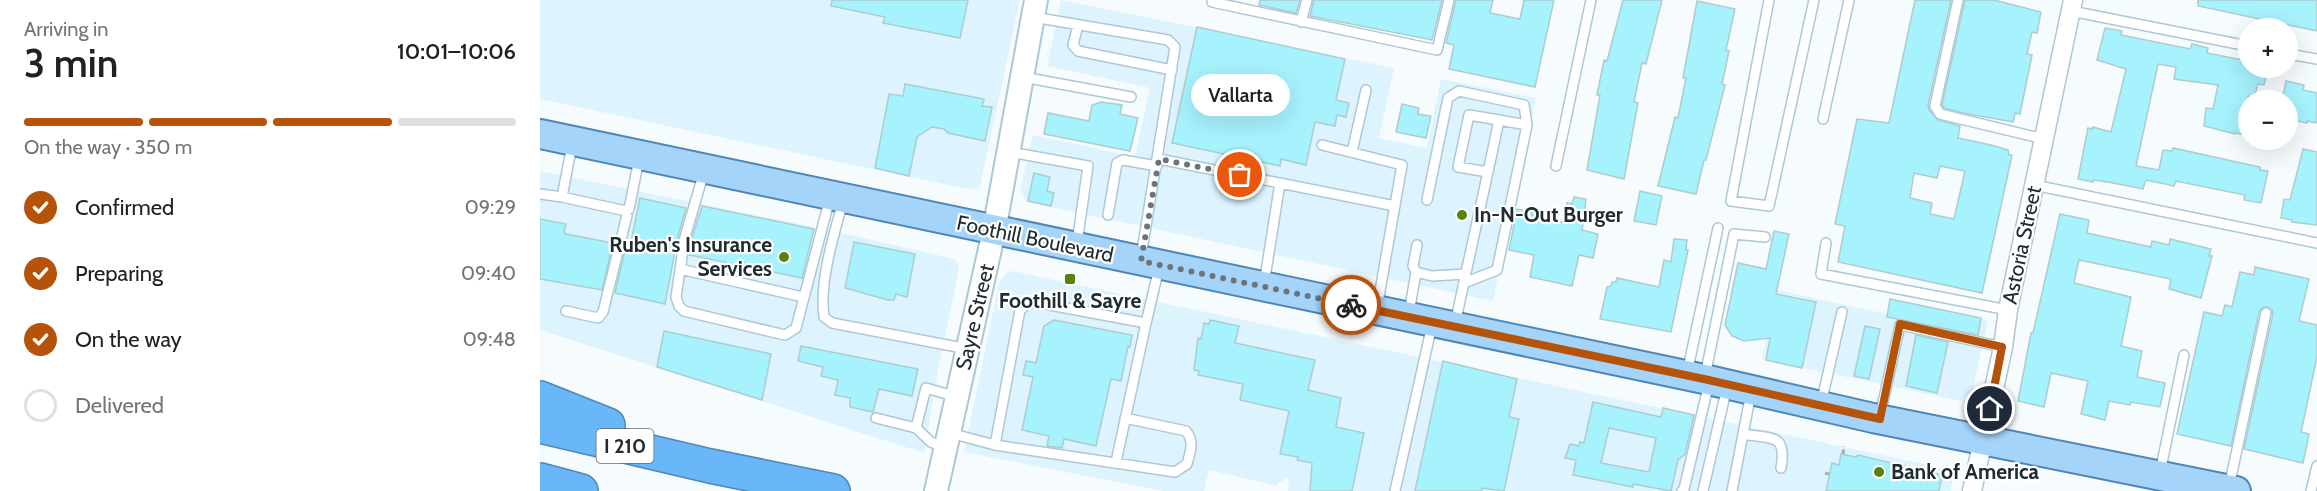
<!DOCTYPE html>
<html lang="en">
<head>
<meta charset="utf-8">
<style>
  body { margin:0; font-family:Cabin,sans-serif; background:#f2f2f2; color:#202124; height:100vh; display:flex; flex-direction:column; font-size:22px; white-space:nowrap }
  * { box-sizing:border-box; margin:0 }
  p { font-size:20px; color:#757577 }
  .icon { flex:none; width:33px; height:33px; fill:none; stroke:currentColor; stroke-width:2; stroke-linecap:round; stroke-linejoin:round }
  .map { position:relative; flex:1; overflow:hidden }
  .drawer { display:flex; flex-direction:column; background:#fff; width:540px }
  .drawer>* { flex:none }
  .tools { position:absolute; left:1698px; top:18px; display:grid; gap:12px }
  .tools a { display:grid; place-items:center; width:60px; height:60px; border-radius:50%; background:#fff; box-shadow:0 6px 24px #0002; font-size:30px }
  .pin { position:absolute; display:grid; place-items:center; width:51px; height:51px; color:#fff; margin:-26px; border:3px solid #fff; border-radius:50%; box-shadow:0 2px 6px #0007 }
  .courier { position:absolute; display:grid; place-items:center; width:60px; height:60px; margin:-30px; border:4px solid #b45309; border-radius:50%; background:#fff; color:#222; box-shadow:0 2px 8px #0007 }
  .bubble { position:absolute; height:42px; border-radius:21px; background:#fff; box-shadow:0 6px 24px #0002; font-size:20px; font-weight:600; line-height:42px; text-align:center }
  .headline em { font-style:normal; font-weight:600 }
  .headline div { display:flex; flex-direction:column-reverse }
  .headline { display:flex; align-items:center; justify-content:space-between; height:102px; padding:0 24px }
  h1 { font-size:39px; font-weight:600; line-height:45px }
  .bar { display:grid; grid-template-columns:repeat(4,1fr); gap:9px 6px; align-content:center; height:72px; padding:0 24px }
  .bar i { height:8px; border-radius:4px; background:#e0e0e0 }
  .bar .current { background:#b45309 }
  .bar p { grid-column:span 4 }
  ol { padding:0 24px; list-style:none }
  li { display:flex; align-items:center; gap:18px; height:66px }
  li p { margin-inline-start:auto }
  li .icon { padding:6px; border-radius:50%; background:#b45309; color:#fff; stroke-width:4 }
  li:last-child { color:#757577 }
  li i { width:33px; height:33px; border:3px solid #e0e0e0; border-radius:50% }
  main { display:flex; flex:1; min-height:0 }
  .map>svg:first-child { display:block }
</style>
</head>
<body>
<main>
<section class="drawer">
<div class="headline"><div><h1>3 min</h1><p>Arriving in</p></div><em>10:01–10:06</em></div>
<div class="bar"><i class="current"></i><i class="current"></i><i class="current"></i><i></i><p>On the way · 350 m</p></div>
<ol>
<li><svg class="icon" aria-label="check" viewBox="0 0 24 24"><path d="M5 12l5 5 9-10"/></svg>Confirmed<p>09:29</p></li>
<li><svg class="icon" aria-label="check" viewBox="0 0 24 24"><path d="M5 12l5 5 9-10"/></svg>Preparing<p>09:40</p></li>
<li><svg class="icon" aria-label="check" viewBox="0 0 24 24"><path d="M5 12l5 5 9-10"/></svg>On the way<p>09:48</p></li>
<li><i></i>Delivered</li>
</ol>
</section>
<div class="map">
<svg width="1777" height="491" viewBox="0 0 1777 491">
  <rect width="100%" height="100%" fill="#f6fbfe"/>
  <path fill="#ddf4fe" d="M0 0H480L441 182 439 187 432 190 0 99Z
    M521 0 854 68 839 138 887 148 901 79 996 98 953 301 487 202 480 191 493 135 595 157 610 88 507 66Z
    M0 171 284 229 415 259 419 269 399 365 384 453 0 330Z
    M472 271 1403 468 1412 476 1411 491H748L749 479 744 478 743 483 738 482 737 486 669 470 664 491H623L424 452 459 283 465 274Z
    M1237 290 1347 314 1350 299 1448 320 1432 393 1420 401 1222 359Z"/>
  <path fill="#a6f2fd" stroke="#acccd0" stroke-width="1.5" fill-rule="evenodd" d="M292 0H428L420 38 343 23 345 17 291 6Z
    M720 0H760L756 13 719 5Z
    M774 0H902L892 40 770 16Z
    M916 0H953L950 13 980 19 984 0H1014L995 87 909 69 914 45 906 43Z
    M1083 0H1122L1106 64 1102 63 1094 102 1098 103 1084 179 1047 170 1060 95H1057L1064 60 1067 61Z
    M1375 0H1411L1388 105 1389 110 1398 120 1420 126 1418 138 1455 146 1468 150 1469 155H1472L1442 293 1298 262 1305 226 1295 224 1317 119 1349 123ZM1400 166 1425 171 1414 219 1390 214 1392 203 1370 198 1374 173 1397 178Z
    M1425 0H1454L1501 12 1497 33 1492 32 1487 54 1492 55 1480 114 1475 113 1473 122 1423 113 1404 108 1402 105Z
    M1658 0H1777V31L1658 6Z
    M1157 1 1195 9 1186 50 1189 51 1182 84 1185 85 1166 160H1164L1156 194 1118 186 1135 117 1138 118 1146 78H1143Z
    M657 27 805 59 796 100 809 103 806 117 797 115 795 126 775 122 766 165 741 159 740 166 632 143Z
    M1565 28 1582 31 1581 35 1650 49 1652 44 1668 48 1667 53 1708 61V68H1728L1724 85 1718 84 1714 98 1708 96V123L1706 135 1695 133V134L1664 126 1666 108 1673 109 1678 85 1634 79 1636 67 1618 64 1596 166 1619 170 1623 150 1632 151 1633 148 1720 167V170L1728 171 1721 203 1704 200 1705 195 1636 181 1634 186 1606 180 1603 189 1568 182 1553 180V182L1538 179 1548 128 1553 129V127L1571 132 1586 69 1557 60Z
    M1746 81 1764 85 1763 90 1777 93V123L1767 121V123L1748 119V100H1742Z
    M365 84 444 99 442 106 452 107 445 141 408 133 404 129 392 127 377 137 369 176 335 168 349 94 363 96Z
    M561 102 582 105 580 114 598 118 590 151 504 134 508 113 549 121 552 105Z
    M862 104 879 108 878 114 891 116 886 138 856 132Z
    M1763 149 1777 152V225L1752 222V220L1741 218 1744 199 1750 200Z
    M494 173 510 177 507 191 514 193 511 206 488 201Z
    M1100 191 1122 196 1116 225 1094 221Z
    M1034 197 1046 199 1042 230 1058 234 1053 258 1039 255 1032 286 990 277 994 255 969 250 977 209 993 212 992 215 1023 222 1027 203 1032 204Z
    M100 198 146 208 138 236 125 304 75 293 86 246 90 247Z
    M162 206 274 229 262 278 149 255 152 238Z
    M1520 214 1549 220 1547 233 1611 247 1612 241 1629 245 1630 239 1671 249 1669 256H1672L1661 298 1629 289 1631 279 1539 260 1534 283 1591 297 1581 346 1602 351 1597 377 1625 383 1620 407 1591 402 1590 405 1569 401 1565 420 1541 414 1548 381 1511 373 1504 407 1478 401 1491 333H1493Z
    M0 219 26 224 24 232 26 234 73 243 62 290 0 279Z
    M1234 231 1249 234 1236 294 1276 302 1262 368 1226 360 1230 338 1204 341 1192 336 1185 325 1198 263 1226 269Z
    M1134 239 1147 240 1146 250H1148L1131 332 1060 319 1067 287 1071 286 1072 282H1076L1077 278 1119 287 1124 260 1131 262Z
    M314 242 375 254 367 297 356 294 354 300H348L305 288Z
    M1715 267 1769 279 1759 321 1777 325V357L1761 432 1769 434 1763 463 1704 449 1733 314 1732 310 1728 307H1723L1719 312 1691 446 1637 434 1664 312 1682 316 1685 305 1692 307 1700 272 1714 275Z
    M1350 299 1441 318 1438 335 1347 317Z
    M514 320 592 335 590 347 588 346 581 381 571 379 556 446 524 439 522 448 507 446 509 436 482 430 493 377 483 375 486 361 496 363 504 326Z
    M670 320 699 326 695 343 775 360 768 390 801 398 796 427 824 433 812 491H770L772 463 757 460 758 457 740 454 749 411 700 400 703 384 658 375 659 371 654 370 658 338 661 339 664 323 669 324Z
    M1325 326 1340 329 1329 379 1314 376Z
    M124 331 231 354 222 400 117 367Z
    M1376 335 1408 342 1397 393 1366 386Z
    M261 346 378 369 372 396 339 389 333 412 310 407V398L295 395 298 380 281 376 283 367 258 361Z
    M903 361 977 379 969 417 979 419 964 491 942 488V491H875Z
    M1053 402 1121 417 1123 408 1154 415 1145 454 1138 460 1131 491 1093 484V487L1033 475 1036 460 1025 458 1030 444 1039 446 1040 442 1044 443ZM1069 428 1116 438 1109 472 1061 463Z
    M1301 454 1316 457 1318 455 1402 475 1399 491H1286L1292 463 1299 465Z"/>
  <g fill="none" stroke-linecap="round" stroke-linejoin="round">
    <g stroke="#acc8d5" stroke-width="12">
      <path id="service" d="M673 0 672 2 897 50 909 0
        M1229 0 1191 201 1229 206 1274 0
        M1418 0 1395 106 1400 114 1504 139
        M1531 11 1708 46
        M493 17 628 40 635 47 601 257
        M761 22 767 0
        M538 25 533 45 538 51 632 70
        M1748 54 1777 59
        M483 77 591 97
        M1283 119 1309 0
        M959 120 987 125
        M782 145 862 165 837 308
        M470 152 548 166 537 243
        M812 152 826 90
        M619 159 855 206
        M1016 166 1051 0
        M164 172 145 237 136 297 139 306 144 311 245 335 256 328 290 198
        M1494 185 1777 243
        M0 194 22 197 32 145
        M22 197 86 211 89 209 99 159
        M887 200 908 98 919 91 984 105 987 125 957 270 924 283
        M303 201C294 235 279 281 284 317L292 323 428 349
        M568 215 577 163 583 160 617 166
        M1286 243 1281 274 1468 310
        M140 269 263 297
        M876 272 892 276 926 274
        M724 284 740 183
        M26 311 58 318 63 312 87 215 86 211
        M869 313 876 272 873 266 877 245
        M915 325C929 256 945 188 959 120L929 115 918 167 948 172
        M1147 373 1178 228
        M1165 376 1194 234 1225 237
        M1281 404 1302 312
        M1340 416 1360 325 1463 347
        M336 418 376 428
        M410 433 455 445 480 310 489 303H499L606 323 619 268
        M1203 434C1232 439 1247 433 1241 468
        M455 445 635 472 647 464C650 452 655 442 646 431L585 418
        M405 448 391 442 376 428 386 388 417 397
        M576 462 606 323
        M1620 473 1644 355
        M1689 487 1726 313
        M855 491 892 325
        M1142 491 1144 489 1169 383
        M1163 491 1187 387
        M1192 491 1211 393
        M1771 491 1777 466"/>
    </g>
    <g stroke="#acc8d5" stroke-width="21">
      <path id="minor" d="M1432 491 1463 347 1468 310 1533 0"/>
    </g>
    <g stroke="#acc8d5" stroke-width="26">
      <path id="tertiary" d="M396 491 454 231 496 0"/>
    </g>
    <g stroke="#5086b2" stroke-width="32">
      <path id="primary" d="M0 134 1164 379 1333 418 1696 491"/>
    </g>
    <g stroke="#5086b2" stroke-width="36">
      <path id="motorway" d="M0 398 68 425
        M0 426 170 466 293 491
        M0 480 41 491"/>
    </g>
    <path stroke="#a6adb1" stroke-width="3" stroke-dasharray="4.5 3" stroke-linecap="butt" d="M1303 454 1304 446
      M1285 473 1289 474"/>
    <use href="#service" stroke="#fff" stroke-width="9"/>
    <use href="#minor" stroke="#fff" stroke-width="18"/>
    <use href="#tertiary" stroke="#fff" stroke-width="22"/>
    <use href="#primary" stroke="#a5d4fb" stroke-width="28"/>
    <use href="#motorway" stroke="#69b7f8" stroke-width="33"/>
  </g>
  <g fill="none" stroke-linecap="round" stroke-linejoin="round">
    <path stroke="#6c7478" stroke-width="6" stroke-dasharray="0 10.8" d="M700 175 619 159 601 261 811 305"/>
    <path stroke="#b45309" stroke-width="8" d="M811 305 1164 379 1340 419 1360 324 1462 347 1450 409"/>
  </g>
  <g fill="#58830b" stroke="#fff" stroke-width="2">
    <circle cx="922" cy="215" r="6"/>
    <circle cx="244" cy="257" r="6"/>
    <rect x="524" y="273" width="12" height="12" rx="3"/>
    <circle cx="1339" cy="472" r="6"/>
  </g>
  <g text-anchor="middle" stroke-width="4.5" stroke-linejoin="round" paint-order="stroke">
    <rect fill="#fff" stroke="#646b6e" stroke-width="1.5" x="56.5" y="429" width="57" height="34" rx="4.5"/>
    <g font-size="20" font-weight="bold" fill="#212c30">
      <text x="85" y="453">I 210</text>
    </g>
    <g font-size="21" font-weight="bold" fill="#212c30" stroke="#fff" text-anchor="start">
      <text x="934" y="222">In-N-Out Burger</text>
      <text x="232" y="252" text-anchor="end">Ruben's Insurance<tspan x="232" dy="24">Services</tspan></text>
      <text x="530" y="308" text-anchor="middle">Foothill &amp; Sayre</text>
      <text x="1351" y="479">Bank of America</text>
    </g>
    <g font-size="21" fill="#212c30" stroke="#fff">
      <text transform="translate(495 239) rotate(12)" y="7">Foothill Boulevard</text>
      <text transform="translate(1482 245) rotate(-78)" y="7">Astoria Street</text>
      <text transform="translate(435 317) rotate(-77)" y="7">Sayre Street</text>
    </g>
  </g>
</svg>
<div class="tools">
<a>+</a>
<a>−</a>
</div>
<div class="pin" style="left:700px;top:175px;background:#ea580c"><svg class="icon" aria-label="bag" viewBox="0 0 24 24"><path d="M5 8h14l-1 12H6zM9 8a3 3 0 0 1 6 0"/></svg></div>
<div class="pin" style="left:1450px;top:409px;background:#1f2937"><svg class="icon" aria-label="home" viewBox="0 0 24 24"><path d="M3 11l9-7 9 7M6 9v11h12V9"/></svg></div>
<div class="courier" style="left:811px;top:305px"><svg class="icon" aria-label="bike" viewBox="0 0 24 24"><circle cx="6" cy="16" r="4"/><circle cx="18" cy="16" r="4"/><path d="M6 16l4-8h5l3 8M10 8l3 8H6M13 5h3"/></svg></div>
<div class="bubble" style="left:651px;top:74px;width:99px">Vallarta</div>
</div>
</main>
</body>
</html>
